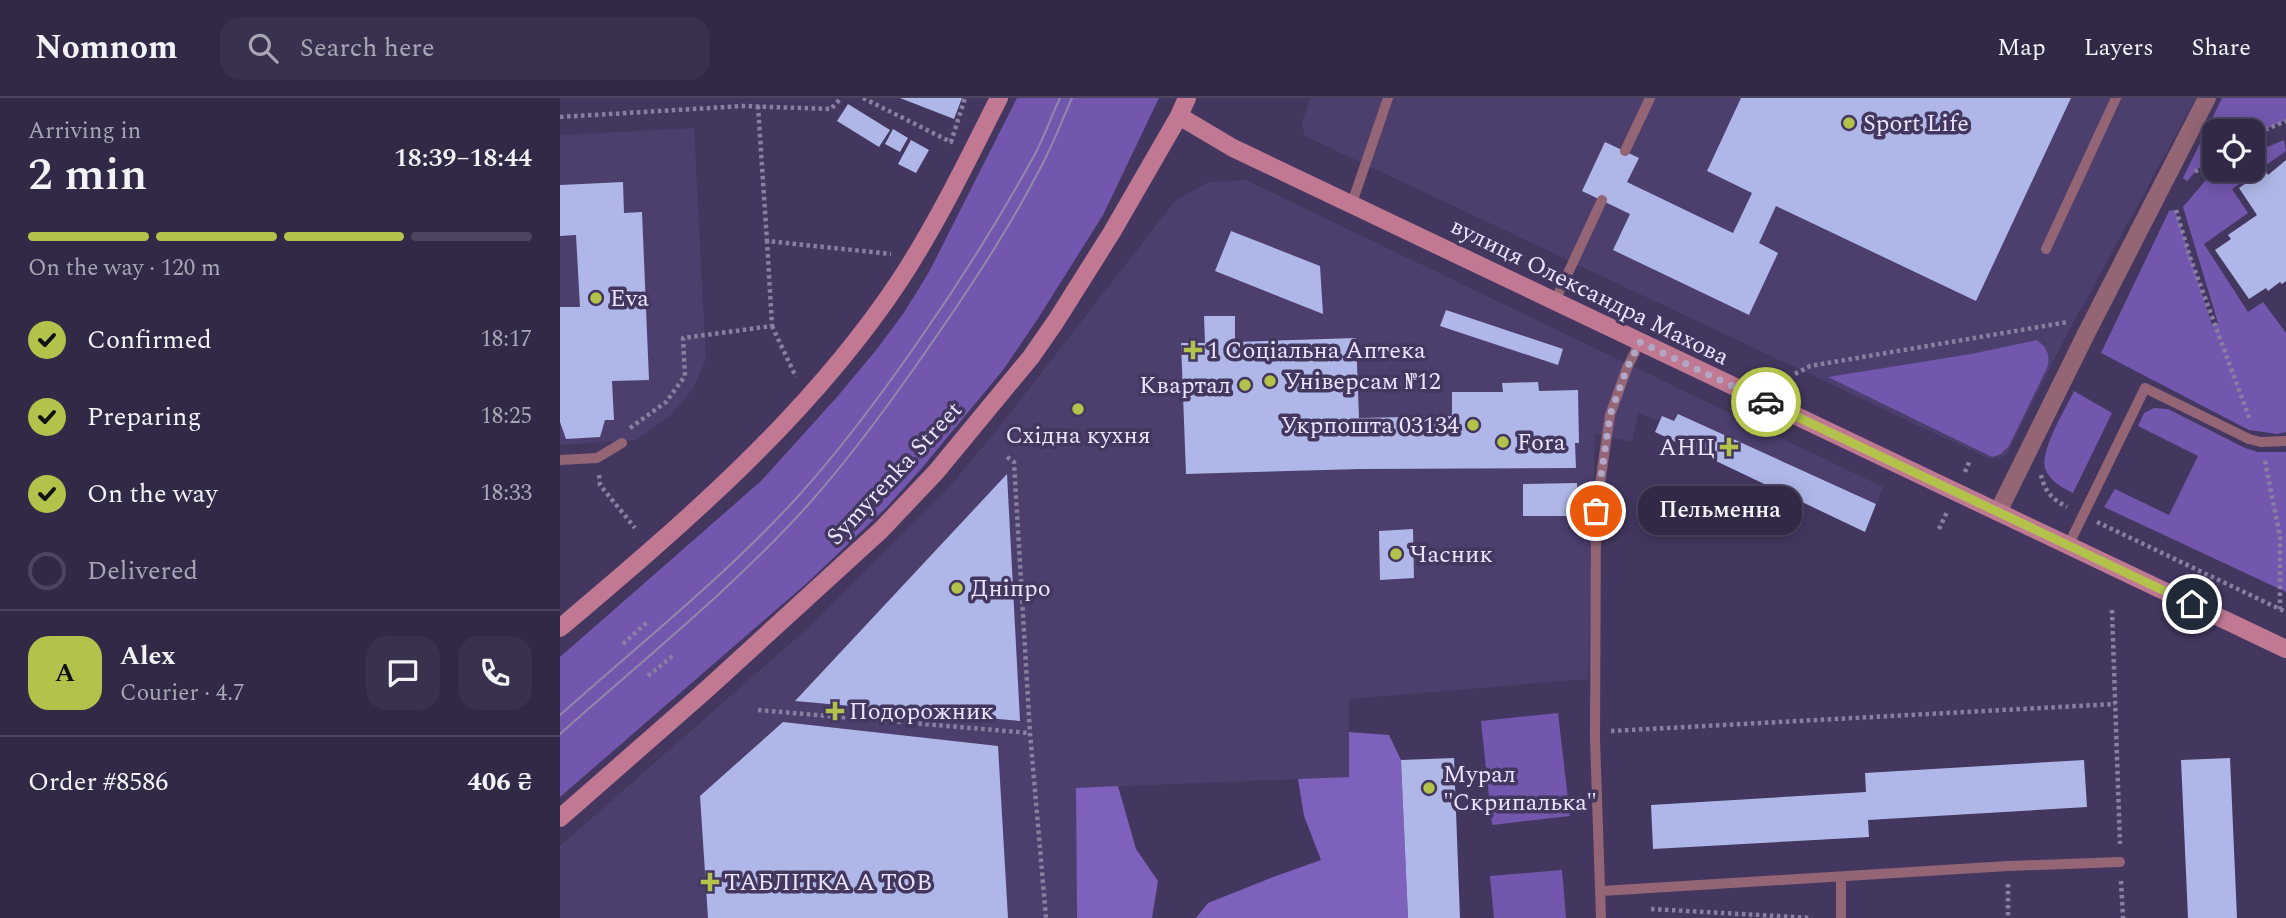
<!DOCTYPE html>
<html lang="en">
<head>
<meta charset="utf-8">
<style>
  body { margin:0; font-family:Spectral,serif; background:#3a314e; color:#f1f3f6; height:100vh; display:flex; flex-direction:column; font-size:26px; white-space:nowrap }
  * { box-sizing:border-box; margin:0 }
  p { font-size:23px; color:#a8a6b4 }
  .icon { flex:none; width:38px; height:38px; fill:none; stroke:currentColor; stroke-width:2; stroke-linecap:round; stroke-linejoin:round }
  .map { position:relative; flex:1; overflow:hidden }
  .side { display:flex; flex-direction:column; background:#322947; width:560px }
  .side>* { flex:none }
  .controls { position:absolute; left:1642px; top:21px; display:grid; gap:14px }
  .controls a { display:grid; place-items:center; width:63px; height:63px; border-radius:14px; background:#322947; box-shadow:0 4px 18px #0003,0 0 0 2px #4d4560; font-size:35px }
  .pin { position:absolute; display:grid; place-items:center; width:60px; height:60px; color:#fff; margin:-30px; border:4px solid #fff; border-radius:50%; box-shadow:0 2px 7px #0007 }
  .courier { position:absolute; display:grid; place-items:center; width:70px; height:70px; margin:-35px; border:5px solid #b2c24b; border-radius:50%; background:#fff; color:#222; box-shadow:0 2px 9px #0007 }
  .bubble { position:absolute; height:49px; border-radius:21px; background:#322947; box-shadow:0 4px 18px #0003,0 0 0 2px #4d4560; font-size:23px; font-weight:600; line-height:49px; text-align:center }
  .summary em { font-style:normal; font-weight:600 }
  .summary div { display:flex; flex-direction:column-reverse }
  .summary { display:flex; align-items:center; justify-content:space-between; height:119px; padding:0 28px }
  h1 { font-size:46px; font-weight:600; line-height:52px }
  .bar { display:grid; grid-template-columns:repeat(4,1fr); gap:10px 7px; align-content:center; height:84px; padding:0 28px }
  .bar i { height:9px; border-radius:5px; background:#4d4560 }
  .bar .on { background:#b2c24b }
  .bar p { grid-column:span 4 }
  .line { display:flex; align-items:center; gap:18px; padding:0 28px; border-top:2px solid #4d4560 }
  .line div { flex:1 }
  .round { display:grid; place-items:center; flex:none; width:74px; height:74px; border-radius:21px; background:#3a314e }
  ol { padding:0 28px; list-style:none }
  li { display:flex; align-items:center; gap:21px; height:77px }
  li p { margin-inline-start:auto }
  li .icon { padding:7px; border-radius:50%; background:#b2c24b; color:#111; stroke-width:4 }
  li:last-child { color:#a8a6b4 }
  li i { width:38px; height:38px; border:4px solid #4d4560; border-radius:50% }
  header { display:flex; align-items:center; gap:42px; box-sizing:border-box; height:98px; padding:0 35px; background:#322947; border-bottom:2px solid #4d4560 }
  header strong { font-size:33px }
  nav { display:flex; gap:38px; margin-inline-start:auto; font-size:24px }
  .search { width:490px; height:63px; background:#3a314e; display:flex; align-items:center; gap:18px; box-sizing:border-box; padding:0 24px; border-radius:21px; color:#a8a6b4; font-size:26px }
  main { display:flex; flex:1; min-height:0 }
  .map>svg:first-child { display:block }
</style>
</head>
<body>
<header>
<strong>Nomnom</strong>
<div class="search"><svg class="icon" aria-label="search" viewBox="0 0 24 24"><circle cx="10" cy="10" r="6"/><path d="M15 15l6 6"/></svg>Search here</div>
<nav><a>Map</a><a>Layers</a><a>Share</a></nav>
</header>
<main>
<section class="side">
<div class="summary"><div><h1>2 min</h1><p>Arriving in</p></div><em>18:39–18:44</em></div>
<div class="bar"><i class="on"></i><i class="on"></i><i class="on"></i><i></i><p>On the way · 120 m</p></div>
<ol>
<li><svg class="icon" aria-label="check" viewBox="0 0 24 24"><path d="M5 12l5 5 9-10"/></svg>Confirmed<p>18:17</p></li>
<li><svg class="icon" aria-label="check" viewBox="0 0 24 24"><path d="M5 12l5 5 9-10"/></svg>Preparing<p>18:25</p></li>
<li><svg class="icon" aria-label="check" viewBox="0 0 24 24"><path d="M5 12l5 5 9-10"/></svg>On the way<p>18:33</p></li>
<li><i></i>Delivered</li>
</ol>
<div class="line" style="height:126px"><b class="round" style="background:#b2c24b;color:#111">A</b><div><b>Alex</b><p>Courier · 4.7</p></div><a class="round"><svg class="icon" aria-label="chat" viewBox="0 0 24 24"><path d="M4 5h16v11H9l-5 4z"/></svg></a><a class="round"><svg class="icon" aria-label="phone" viewBox="0 0 24 24"><path d="M5 4h4l2 5-3 2q2 4 5 5l2-3 5 2v4C11 20 4 13 5 4z"/></svg></a></div>
<div class="line" style="height:91px"><div>Order #8586</div><b>406 ₴</b></div>
</section>
<div class="map">
<svg width="1726" height="820" viewBox="0 0 1726 820">
  <rect width="100%" height="100%" fill="#43375f"/>
  <path fill="#4c3e6d" d="M750 0H1636L1503 244 1447 356 1439 361 1427 360 745 38 742 25Z
    M134 30 146 261 133 291 112 316 76 342 0 347V37Z
    M686 82 1323 389 1305 434 1095 334 1099 323 1078 315 1072 344 1035 336 1028 581 789 601V679L516 690 517 820H0V748L249 529 386 393 443 324 615 103 648 84Z"/>
  <path fill="#7357ae" d="M457 0H599L543 117 477 222 443 272 361 371 327 409 247 485 0 699V559L201 383 277 299 317 251 343 216 369 174Z
    M1662 0H1726V22L1692 37V33H1654V59L1639 70 1627 83 1623 80Z
    M1724 42 1726 53 1672 91 1688 115 1644 146 1688 214 1703 204 1726 235V334L1717 336 1689 332 1541 255 1609 113 1615 112 1652 227 1658 225 1623 109 1645 83 1663 72H1692V55Z
    M1477 242C1487 250 1491 257 1487 270L1449 348 1441 356 1432 359 1268 279 1411 256Z
    M1514 293 1552 315 1513 395C1502 389 1489 383 1485 370 1480 352 1506 310 1514 293Z
    M1594 310 1608 311 1685 350 1698 354H1726V494L1544 409 1555 391 1609 417 1638 358 1578 328 1584 315Z
    M998 615 1010 718 932 727 921 623Z
    M1002 772 1006 820H934L930 778Z"/>
  <path fill="#7e60bd" d="M789 634 829 637 841 662 848 820H636L648 805 713 779 761 762 744 718 738 681 789 679Z
    M558 688 576 751 598 783 592 820H517L516 690Z"/>
  <path fill="#aeb7e7" d="M340 0H402L394 21Z
    M1181 0H1511L1416 203 1216 108 1199 145 1218 155 1189 217 1053 152 1070 116 1022 93 1045 44 1079 60 1067 84 1173 135 1192 95 1147 73Z
    M288 6 330 32 319 49 277 23Z
    M333 31 348 40 340 54 325 46Z
    M351 42 369 52 356 75 338 66Z
    M1726 62V183L1722 186 1720 184 1708 193 1706 190 1689 201 1655 152 1671 141 1668 137 1697 117 1679 90 1705 72 1708 77Z
    M63 84 64 115 82 114 89 282 52 283 54 322H45L40 339 6 341 0 324V209H20L16 137 0 138V87Z
    M671 133 760 168 763 216 655 173Z
    M886 212 1003 251 998 267 880 228Z
    M644 218H675V244L796 240 799 320 892 318V294H943L942 285 978 284 979 293 1018 292 1019 345H1015L1016 370 800 371 626 376 621 245H645Z
    M1118 316 1316 406 1305 434 1095 334 1102 318 1114 323Z
    M447 376 460 623 235 603Z
    M1017 385 1018 418H963V386Z
    M853 431 854 480 820 482 819 433Z
    M223 624 438 648 448 820H148L140 698Z
    M894 660 900 820H848L841 662Z
    M1670 660 1677 820H1628L1621 662Z
    M1524 662 1527 709 1308 722 1309 739 1093 751 1091 707 1306 694 1305 675Z"/>
  <g fill="none" stroke-linecap="round" stroke-linejoin="round">
    <path stroke="#887fa1" stroke-width="4.5" stroke-dasharray="3.5 3.5" stroke-linecap="butt" d="M303 0 391 44 405 0
      M198 8 207 143 331 156
      M0 19 183 8 271 11 281 0
      M1692 37 1726 23
      M1635 74 1654 59
      M1616 112 1630 159 1690 322
      M212 228 236 279
      M1235 276 1250 268 1508 224
      M70 330 106 304 125 278 123 240 212 228 207 143
      M447 359 454 364 470 635 486 820
      M1705 363 1720 439V511
      M1405 374 1410 362
      M39 377 40 387 75 430
      M1481 377C1485 394 1492 401 1507 409
      M1537 424 1726 514
      M1379 431 1387 414
      M1552 512 1560 746
      M63 546 87 524
      M88 578 115 556
      M198 612 470 635
      M1051 633 1555 606
      M1561 783 1563 820
      M1448 786V820
      M1091 811 1252 820"/>
    <path stroke="#936575" stroke-width="10" d="M1065 53 1090 0
      M792 105 828 0
      M1486 151 1556 0
      M995 203 1042 102
      M0 362 37 360 62 345
      M1508 448 1585 290 1689 341 1701 344 1726 343
      M1281 780V820
      M1042 793 1448 768 1560 764
      M1041 820 1035 641 1036 413 1050 317 1067 270 1080 244"/>
    <path stroke="#936575" stroke-width="18" d="M1438 414 1527 234 1647 0"/>
    <path stroke="#c07893" stroke-width="18" d="M619 18 673 50 1726 551
      M0 530C123 426 250 318 340 182 378 124 408 61 439 0
      M0 720 146 592 321 432 376 374 471 259 496 223 552 134 619 18 627 0"/>
    <path stroke="#9289aa" stroke-width="2" d="M0 617C82 544 168 476 242 394 282 349 318 301 353 251 396 190 437 125 474 58 484 40 491 19 500 0
      M0 636C84 561 173 490 248 407 287 363 322 316 355 269 400 205 446 137 482 67 493 46 502 22 512 0"/>
  </g>
  <g fill="none" stroke-linecap="round" stroke-linejoin="round">
    <path stroke="#b0a8c6" stroke-width="7" stroke-dasharray="0 12.6" d="M1036 413 1050 317 1067 270 1080 244 1206 304"/>
    <path stroke="#b2c24b" stroke-width="9" d="M1206 304 1632 506"/>
  </g>
  <g fill="#b2c24b" stroke="#43375f" stroke-width="2.5">
    <circle cx="1289" cy="25" r="7"/>
    <circle cx="36" cy="200" r="7"/>
    <path d="M629.5 241.5h7v7h7v7h-7v7h-7v-7h-7v-7h7z"/>
    <circle cx="710" cy="283" r="7"/>
    <circle cx="685" cy="287" r="7"/>
    <circle cx="518" cy="311" r="7"/>
    <circle cx="913" cy="327" r="7"/>
    <circle cx="943" cy="344" r="7"/>
    <path d="M1165.5 338.5h7v7h7v7h-7v7h-7v-7h-7v-7h7z"/>
    <circle cx="836" cy="456" r="7"/>
    <circle cx="397" cy="490" r="7"/>
    <path d="M271.5 602.5h7v7h7v7h-7v7h-7v-7h-7v-7h7z"/>
    <circle cx="869" cy="690" r="7"/>
    <path d="M146.5 773.5h7v7h7v7h-7v7h-7v-7h-7v-7h7z"/>
  </g>
  <g text-anchor="middle" stroke-width="7" stroke-linejoin="round" paint-order="stroke">
    <g font-size="24" fill="#eae5fe" stroke="#43375f" text-anchor="start">
      <text x="1303" y="33">Sport Life</text>
      <text x="50" y="208">Eva</text>
      <text x="647" y="260">1 Соціальна Аптека</text>
      <text x="724" y="291">Універсам №12</text>
      <text x="671" y="295" text-anchor="end">Квартал</text>
      <text x="899" y="335" text-anchor="end">Укрпошта 03134</text>
      <text x="518" y="345" text-anchor="middle">Східна кухня</text>
      <text x="957" y="352">Fora</text>
      <text x="1155" y="357" text-anchor="end">АНЦ</text>
      <text x="850" y="464">Часник</text>
      <text x="411" y="498">Дніпро</text>
      <text x="289" y="621">Подорожник</text>
      <text x="883" y="684">Мурал<tspan x="883" dy="28">"Скрипалька"</tspan></text>
      <text x="164" y="792">ТАБЛІТКА А ТОВ</text>
    </g>
    <g font-size="24" fill="#eae5fe" stroke="#43375f">
      <text transform="translate(1030 193) rotate(26)" y="8">вулиця Олександра Махова</text>
      <text transform="translate(334 375) rotate(-47)" y="8">Symyrenka Street</text>
    </g>
  </g>
</svg>
<div class="controls">
<a><svg class="icon" aria-label="locate" viewBox="0 0 24 24"><circle cx="12" cy="12" r="6"/><path d="M12 2v4M12 18v4M2 12h4M18 12h4"/></svg></a>
</div>
<div class="pin" style="left:1036px;top:413px;background:#ea580c"><svg class="icon" aria-label="bag" viewBox="0 0 24 24"><path d="M5 8h14l-1 12H6zM9 8a3 3 0 0 1 6 0"/></svg></div>
<div class="pin" style="left:1632px;top:506px;background:#1f2937"><svg class="icon" aria-label="home" viewBox="0 0 24 24"><path d="M3 11l9-7 9 7M6 9v11h12V9"/></svg></div>
<div class="courier" style="left:1206px;top:304px"><svg class="icon" aria-label="car" viewBox="0 0 24 24"><path d="M5 17H2v-5l4-1 3-4h7l3 4 3 1v5h-3M9 17h6M6 11h13"/><circle cx="7" cy="17" r="2"/><circle cx="17" cy="17" r="2"/></svg></div>
<div class="bubble" style="left:1078px;top:388px;width:164px">Пельменна</div>
</div>
</main>
</body>
</html>
